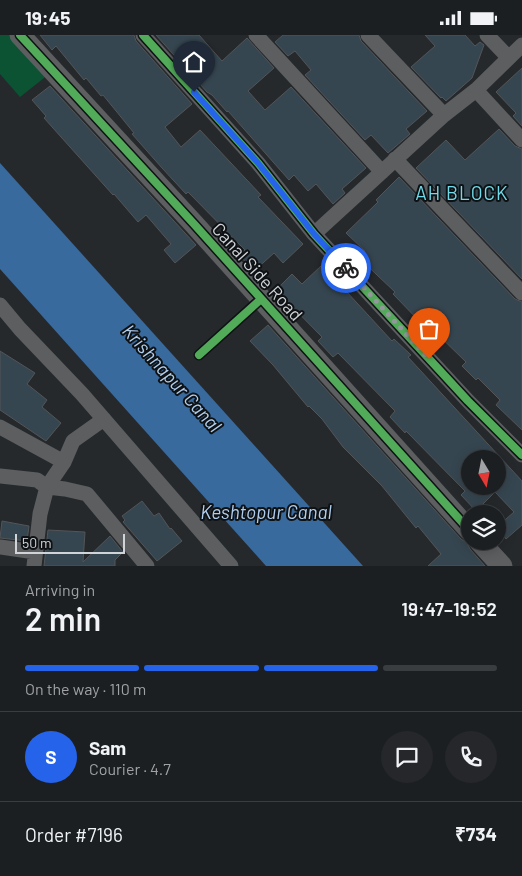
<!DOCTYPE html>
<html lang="en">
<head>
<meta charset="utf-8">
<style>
  body { margin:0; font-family:Barlow,sans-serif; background:#25272a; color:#f1f3f6; height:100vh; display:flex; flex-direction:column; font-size:19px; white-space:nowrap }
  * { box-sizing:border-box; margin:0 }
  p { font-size:16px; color:#a0a2a5 }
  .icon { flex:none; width:28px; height:28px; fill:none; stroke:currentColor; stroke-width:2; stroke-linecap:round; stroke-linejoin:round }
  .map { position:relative; height:531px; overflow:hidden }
  .side { display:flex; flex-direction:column; background:#1c1f21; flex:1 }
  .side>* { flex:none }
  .needle { width:32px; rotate:170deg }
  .fabs { position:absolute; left:461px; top:415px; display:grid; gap:10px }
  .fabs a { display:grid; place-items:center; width:45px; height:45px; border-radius:50%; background:#1c1f21; box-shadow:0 2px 12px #0003,0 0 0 1px #3a3d3f; font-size:25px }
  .scale { position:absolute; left:15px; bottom:12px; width:110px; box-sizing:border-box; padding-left:5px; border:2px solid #d0d4d8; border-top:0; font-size:14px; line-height:18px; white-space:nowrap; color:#d0d4d8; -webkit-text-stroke:4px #0f1214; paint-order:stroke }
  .pin { position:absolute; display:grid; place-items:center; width:42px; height:42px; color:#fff; margin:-51px -21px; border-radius:50% 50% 50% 0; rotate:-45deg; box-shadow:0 0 5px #0007 }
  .pin .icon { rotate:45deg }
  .courier { position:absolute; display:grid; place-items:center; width:50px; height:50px; margin:-25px; border:4px solid #2563eb; border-radius:50%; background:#fff; color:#222; box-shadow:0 1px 6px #0007 }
  .headline em { font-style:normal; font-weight:600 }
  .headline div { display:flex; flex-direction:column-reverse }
  .headline { display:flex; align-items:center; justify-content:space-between; height:85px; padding:0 25px }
  h1 { font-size:32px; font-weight:600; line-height:38px }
  .bar { display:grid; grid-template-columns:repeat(4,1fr); gap:8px 5px; align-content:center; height:60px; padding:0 25px }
  .bar i { height:6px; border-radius:4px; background:#3a3d3f }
  .bar .selected { background:#2563eb }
  .bar p { grid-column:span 4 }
  .line { display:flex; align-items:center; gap:12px; padding:0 25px; border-top:1px solid #3a3d3f }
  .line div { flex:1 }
  .round { display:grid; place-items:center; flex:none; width:52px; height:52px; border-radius:26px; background:#25272a }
  .status { display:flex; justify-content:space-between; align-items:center; height:35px; padding:0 25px; background:#1c1f21; direction:ltr }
  .status svg { height:14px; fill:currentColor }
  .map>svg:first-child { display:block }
</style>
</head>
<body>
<div class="status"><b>19:45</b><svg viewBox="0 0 49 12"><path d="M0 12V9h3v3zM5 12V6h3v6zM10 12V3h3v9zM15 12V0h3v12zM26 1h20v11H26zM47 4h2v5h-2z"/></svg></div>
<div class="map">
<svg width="522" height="531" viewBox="0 0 522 531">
  <rect width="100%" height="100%" fill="#26292c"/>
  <path fill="#0c5334" d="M0 0H14L49 39 20 62 0 39Z"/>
  <path fill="#396a9e" d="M0 128 363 531H266L0 234Z"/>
  <path fill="#364650" stroke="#535557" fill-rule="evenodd" d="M40 0H134L136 6 192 69 165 92 181 112 200 95 261 160 258 162 303 209 283 228 274 218 254 236 239 220 245 215 188 157 186 159 162 133 132 99 134 98 103 60 101 61 86 43 84 45 56 11 52 15Z
    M156 0H199L222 26 247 3 274 33 248 56 265 75 291 52 366 133 342 154 345 158 333 169 316 149 308 156 294 140 289 145 228 76 227 77 212 60 207 57Z
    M283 0H359L361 6 427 76 406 94 410 99 388 118 371 100 365 105 305 40 311 35 295 16 288 21 275 7Z
    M425 0H465L475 11 480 7 484 10 472 43 446 66 442 62 441 63 411 32 435 11Z
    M522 33V91L513 81 516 78 496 57Z
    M50 51 196 210 175 228 164 215 171 209 146 180 138 187 114 159 113 160 44 83 46 81 32 65Z
    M499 94 515 111 522 114V244L416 133 446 105 465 125Z
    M399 142 515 264 522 267V395L496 370 500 365 478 343 476 345 462 331 466 327 427 289 424 291 393 259 395 257 358 222 365 216 346 198 378 167 376 165Z
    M322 230 392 306 394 304 411 320 408 322 522 446V490L506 504 498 493V491L514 477 495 457 476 476 461 460 465 456 406 396 405 398 390 382 395 376 338 318 333 322 318 306 322 302 276 255 292 239 302 249ZM470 424H498V451H470Z
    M268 290 461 504 467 508 470 514 485 531H428L441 519 418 491 416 493 382 451 343 412 322 384 309 371 308 372 273 330 250 306Z
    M0 316 35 338 27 349 47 365 42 372 61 388 46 406 0 375Z
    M142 466 154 481 159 478 170 494 171 493 182 506 157 526 123 487 125 485 122 481Z
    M2 486 29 491 27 506 0 503Z
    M48 495 85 497 83 527 110 501 123 517 115 525V531H44Z"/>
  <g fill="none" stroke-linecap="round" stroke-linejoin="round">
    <path stroke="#5c5e60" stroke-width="15" d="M143 0 258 128 314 199 468 366 522 420
      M256 0 382 137
      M368 0 444 80
      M487 0 508 22
      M476 55 522 105
      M395 124 522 258
      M314 199 444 80 476 55 522 10
      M0 270 20 294 82 359 231 531
      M0 392 64 427
      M0 441 37 445 47 452 65 454 87 459 147 531
      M0 512 35 517
      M34 531 40 479 47 452 64 427 73 406 104 384"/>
    <path stroke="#5c5e60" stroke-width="21" d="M20 0 194 189 470 496
      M479 506 502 531"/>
    <g stroke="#0f1214" stroke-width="11">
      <path id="cycleway" d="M20 0 194 189 470 496
        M143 0 258 128 314 199 468 366 522 420
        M199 320 261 264"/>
    </g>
    <use href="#cycleway" stroke="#51ab58" stroke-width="8"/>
  </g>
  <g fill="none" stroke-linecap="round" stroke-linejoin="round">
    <path stroke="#94989c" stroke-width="5" stroke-dasharray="0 9" d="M346 233 429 324"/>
    <path stroke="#2563eb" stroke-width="6" d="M194 57 258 128 314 199 346 233"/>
  </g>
  <g text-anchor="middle" stroke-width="4" stroke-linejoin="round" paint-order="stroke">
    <g font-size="18" fill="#d0d4d8" stroke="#0f1214">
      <text transform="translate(257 237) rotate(48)" y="6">Canal Side Road</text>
    </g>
    <g font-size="19" letter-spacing="1" fill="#70dae9" stroke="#0f1214">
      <text x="462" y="165">AH BLOCK</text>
    </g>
    <g font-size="19" font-style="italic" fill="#b1ceee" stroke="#0f1214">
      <text transform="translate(172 343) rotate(48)" y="7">Krishnapur Canal</text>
      <text x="266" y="484">Keshtopur Canal</text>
    </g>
  </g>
</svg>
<div class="fabs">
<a><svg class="needle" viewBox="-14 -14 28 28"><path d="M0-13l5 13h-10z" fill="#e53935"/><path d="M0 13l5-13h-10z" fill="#a0a2a5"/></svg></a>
<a><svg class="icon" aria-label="layers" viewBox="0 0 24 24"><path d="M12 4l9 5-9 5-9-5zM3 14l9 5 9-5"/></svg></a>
</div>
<div class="scale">50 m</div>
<div class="pin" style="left:429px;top:324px;background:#ea580c"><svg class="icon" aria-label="bag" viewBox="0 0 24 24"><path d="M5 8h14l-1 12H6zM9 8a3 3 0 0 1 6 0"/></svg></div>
<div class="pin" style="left:194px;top:57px;background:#1f2937"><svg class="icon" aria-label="home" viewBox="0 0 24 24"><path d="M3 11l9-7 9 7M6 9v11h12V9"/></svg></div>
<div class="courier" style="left:346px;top:233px"><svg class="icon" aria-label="bike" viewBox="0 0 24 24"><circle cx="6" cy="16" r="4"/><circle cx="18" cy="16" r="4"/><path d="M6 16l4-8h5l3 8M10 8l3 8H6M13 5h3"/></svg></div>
</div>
<section class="side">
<div class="headline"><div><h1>2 min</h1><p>Arriving in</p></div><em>19:47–19:52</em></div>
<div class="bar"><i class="selected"></i><i class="selected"></i><i class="selected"></i><i></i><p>On the way · 110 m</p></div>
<div class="line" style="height:90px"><b class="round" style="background:#2563eb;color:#fff">S</b><div><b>Sam</b><p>Courier · 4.7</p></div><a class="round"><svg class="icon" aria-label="chat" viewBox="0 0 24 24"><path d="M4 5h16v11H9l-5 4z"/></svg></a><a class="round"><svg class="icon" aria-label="phone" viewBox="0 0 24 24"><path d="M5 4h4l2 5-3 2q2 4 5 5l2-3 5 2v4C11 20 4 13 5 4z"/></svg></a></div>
<div class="line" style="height:65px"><div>Order #7196</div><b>₹734</b></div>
</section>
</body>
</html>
